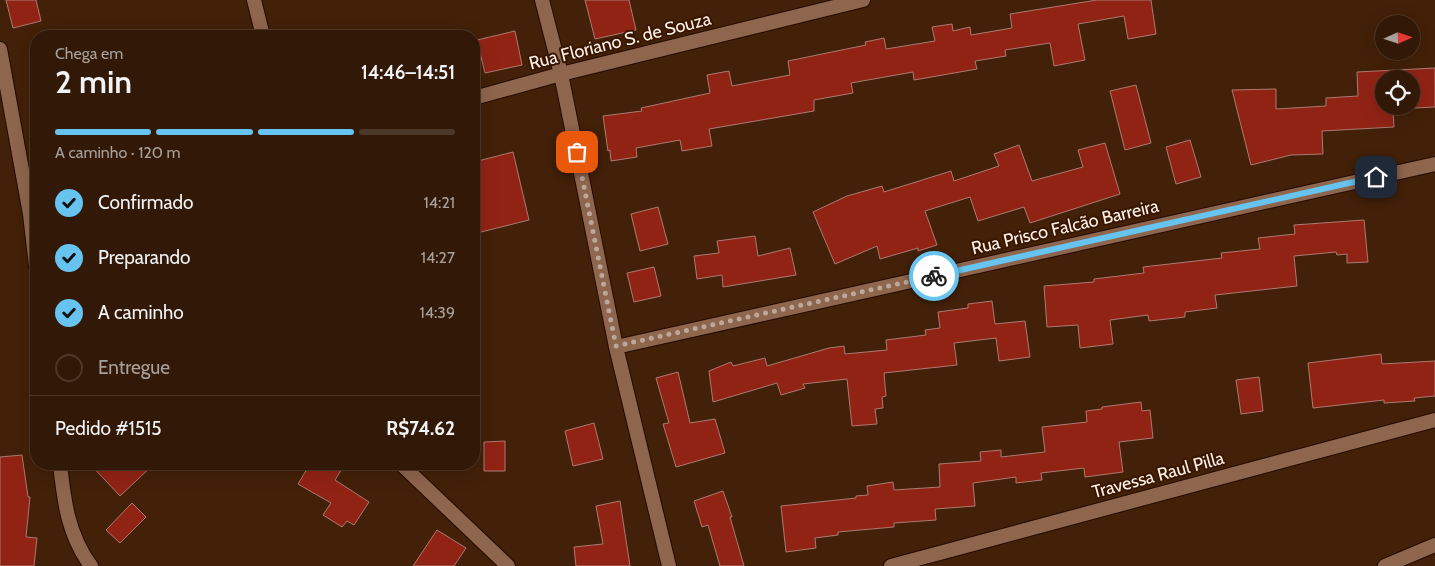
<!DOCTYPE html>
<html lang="pt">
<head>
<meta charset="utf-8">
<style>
  body { margin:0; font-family:Cabin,sans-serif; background:#3a2110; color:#f1f3f6; height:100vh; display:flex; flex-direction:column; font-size:19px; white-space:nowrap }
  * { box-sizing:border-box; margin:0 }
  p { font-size:16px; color:#a8a09b }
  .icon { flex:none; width:28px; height:28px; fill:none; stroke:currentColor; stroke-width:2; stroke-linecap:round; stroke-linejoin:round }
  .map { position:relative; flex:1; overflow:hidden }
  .sheet { position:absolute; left:30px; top:30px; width:450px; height:440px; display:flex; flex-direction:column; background:#321806; border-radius:20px; box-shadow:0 5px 20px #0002,0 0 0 1px #4d3728 }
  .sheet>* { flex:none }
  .needle { width:32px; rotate:87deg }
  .tools { position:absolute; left:1375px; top:15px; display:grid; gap:10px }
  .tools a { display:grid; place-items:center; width:45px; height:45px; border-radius:50%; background:#321806; box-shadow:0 5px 20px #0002,0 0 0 1px #4d3728; font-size:25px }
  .pin { position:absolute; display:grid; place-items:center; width:42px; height:42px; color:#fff; margin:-21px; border-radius:10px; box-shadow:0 2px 8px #0006 }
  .courier { position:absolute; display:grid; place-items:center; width:50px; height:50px; margin:-25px; border:4px solid #67c4f0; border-radius:50%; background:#fff; color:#222; box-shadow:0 1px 6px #0007 }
  .headline em { font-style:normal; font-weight:600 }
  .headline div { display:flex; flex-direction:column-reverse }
  .headline { display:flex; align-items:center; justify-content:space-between; height:85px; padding:0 25px }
  h1 { font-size:32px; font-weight:600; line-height:38px }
  .bar { display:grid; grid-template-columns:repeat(4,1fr); gap:8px 5px; align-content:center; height:60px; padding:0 25px }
  .bar i { height:6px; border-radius:4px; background:#4d3728 }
  .bar .selected { background:#67c4f0 }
  .bar p { grid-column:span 4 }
  .line { display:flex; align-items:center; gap:12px; padding:0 25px; border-top:1px solid #4d3728 }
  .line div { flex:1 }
  ol { padding:0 25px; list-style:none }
  li { display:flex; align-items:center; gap:15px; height:55px }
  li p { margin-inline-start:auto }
  li .icon { padding:5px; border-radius:50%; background:#67c4f0; color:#111; stroke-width:4 }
  li:last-child { color:#a8a09b }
  li i { width:28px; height:28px; border:2px solid #4d3728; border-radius:50% }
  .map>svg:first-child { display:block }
</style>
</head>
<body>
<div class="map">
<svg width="1435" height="566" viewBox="0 0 1435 566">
  <rect width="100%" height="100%" fill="#432008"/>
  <path fill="#912315" stroke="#ac7a71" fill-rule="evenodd" d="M6 0H36L41 21 13 28Z
    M585 0H629L636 30 595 39Z
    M1097 0H1151L1156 34 1128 39 1124 16 1078 24 1085 60 1054 66 1050 43 1005 50 1006 56 975 61 977 69 914 80 913 72 851 83 853 93 814 100V111L709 129 712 146 682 151 680 140 636 148 637 157 611 161 610 150 608 151 603 116 642 111 641 108 710 93 707 75 729 71 732 86 790 75 788 61 866 45 865 42 884 38 886 49 935 41 932 27 952 24 953 31 970 27 971 35 1012 28 1010 14Z
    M515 31 522 65 485 73 477 40Z
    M1435 68V107L1393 109 1394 127 1322 131 1323 154 1291 155 1251 165 1232 90 1276 89V109L1326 106V98L1358 96 1357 72ZM1384 79H1411V106H1384Z
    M1136 85 1151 143 1125 150 1110 91Z
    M1190 140 1201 177 1176 184 1166 147Z
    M1105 143 1120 194 1030 223 1024 207 978 221 970 197 925 211 937 245 918 251V248L880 259 877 246 835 264 813 212 847 196 882 186 884 192 951 171 954 181 999 166 994 154 1019 145 1032 181 1083 167 1078 150Z
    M513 152 529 220 477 233 474 217V162Z
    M658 207 668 244 640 251 631 214Z
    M1364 220 1368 262 1347 263V254L1337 255 1336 252 1294 256 1297 286 1215 295 1217 308 1185 312V317L1149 321 1148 315 1110 320 1113 344 1080 348 1078 325 1047 327 1044 286 1094 282V279L1144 273 1143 267 1222 258 1221 253 1260 249 1258 238 1295 234 1294 225Z
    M755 236 758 256 790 248 796 275 723 287 722 275 697 279 694 256 719 253 717 241Z
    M654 267 661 296 634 302 627 273Z
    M992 301 995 324 1025 321 1030 357 999 361 996 338 954 343 957 365 884 373 886 396 882 397 883 408 875 409 877 424 852 426 847 379 803 384 805 388 781 395 777 383 713 402 709 371 731 362 733 366 765 358 767 366 829 348 844 346 845 354 887 350 886 340 926 335 925 330 940 328 938 312 968 308V304Z
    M1381 354 1382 364 1435 361V396L1414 398 1415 401 1384 403V400L1313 408 1308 363Z
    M678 372 690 423 715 419 725 453 676 467 663 424 669 423 656 378Z
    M1259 377 1263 411 1241 414 1236 380Z
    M1141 402 1142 411 1150 410 1153 438 1119 442 1123 472 1085 477 1084 468 1041 473 1042 480 1016 483V477L973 483 975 506 935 509 936 520 894 523V527L838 532V535L815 538 816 548 786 552 781 506 856 498V496L868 495 867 486 893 482 894 490 940 487 939 464 981 461 980 452 1001 450V457L1045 452 1042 427 1087 422 1086 411 1102 409V407Z
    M594 423 603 459 573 466 565 431Z
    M505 441V471H484V442Z
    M22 455 28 497H30L26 537 37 538 34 566H0V457Z
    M90 464H154L120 496Z
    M310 464H345L335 480 369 502 354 525 347 521 342 527 323 515 331 503 298 484Z
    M723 491 732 517H730L744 566H720L708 525 702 527 694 501Z
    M620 501 630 566H576L574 547 603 544 596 506Z
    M132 503 146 517 120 543 106 530Z
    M437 530 466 548 454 566H413Z"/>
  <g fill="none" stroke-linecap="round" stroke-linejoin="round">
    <g stroke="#240b00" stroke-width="16">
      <path id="minor" d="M254 0 263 36
        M542 0 561 74 616 347 669 566
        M0 49 30 214 36 266
        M474 98 561 74 863 0
        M616 347 1435 164
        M60 464C64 501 68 535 91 566
        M401 464 508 566
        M891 566 1435 420
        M1385 566 1435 545"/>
    </g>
    <use href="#minor" stroke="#8e654d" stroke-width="14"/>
  </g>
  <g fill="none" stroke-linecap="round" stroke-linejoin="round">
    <path stroke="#bda79a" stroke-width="5" stroke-dasharray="0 9" d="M577 152 616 346 934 276"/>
    <path stroke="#67c4f0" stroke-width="6" d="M934 276 1376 177"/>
  </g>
  <g text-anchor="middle" stroke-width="4" stroke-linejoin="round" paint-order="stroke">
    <g font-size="18" fill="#fff0e8" stroke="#381600">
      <text transform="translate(620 41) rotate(-14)" y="6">Rua Floriano S. de Souza</text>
      <text transform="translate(1065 227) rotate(-13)" y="6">Rua Prisco Falcão Barreira</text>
      <text transform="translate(1158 475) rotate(-15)" y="6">Travessa Raul Pilla</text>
    </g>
  </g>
</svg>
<div class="tools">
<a><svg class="needle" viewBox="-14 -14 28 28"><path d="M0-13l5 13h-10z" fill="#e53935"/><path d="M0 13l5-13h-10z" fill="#a8a09b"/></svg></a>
<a><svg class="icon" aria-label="locate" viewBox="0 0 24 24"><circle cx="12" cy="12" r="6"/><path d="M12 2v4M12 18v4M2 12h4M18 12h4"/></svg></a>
</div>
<div class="pin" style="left:577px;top:152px;background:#ea580c"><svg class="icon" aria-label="bag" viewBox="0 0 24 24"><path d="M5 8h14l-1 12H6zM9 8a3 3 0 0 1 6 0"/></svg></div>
<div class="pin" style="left:1376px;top:177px;background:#1f2937"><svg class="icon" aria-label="home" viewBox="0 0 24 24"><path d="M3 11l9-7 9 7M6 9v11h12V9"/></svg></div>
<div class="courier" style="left:934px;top:276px"><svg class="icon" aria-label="bike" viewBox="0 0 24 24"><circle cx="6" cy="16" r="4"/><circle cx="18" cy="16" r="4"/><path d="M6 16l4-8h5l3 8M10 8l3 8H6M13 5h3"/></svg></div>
<section class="sheet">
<div class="headline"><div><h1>2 min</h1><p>Chega em</p></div><em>14:46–14:51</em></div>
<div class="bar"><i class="selected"></i><i class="selected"></i><i class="selected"></i><i></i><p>A caminho · 120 m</p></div>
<ol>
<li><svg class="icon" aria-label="check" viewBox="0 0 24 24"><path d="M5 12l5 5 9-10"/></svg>Confirmado<p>14:21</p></li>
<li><svg class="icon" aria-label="check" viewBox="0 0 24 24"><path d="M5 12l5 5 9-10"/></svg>Preparando<p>14:27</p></li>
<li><svg class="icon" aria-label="check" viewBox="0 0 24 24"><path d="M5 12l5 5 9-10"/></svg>A caminho<p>14:39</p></li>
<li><i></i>Entregue</li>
</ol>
<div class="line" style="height:65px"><div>Pedido #1515</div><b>R$74.62</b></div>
</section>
</div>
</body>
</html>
